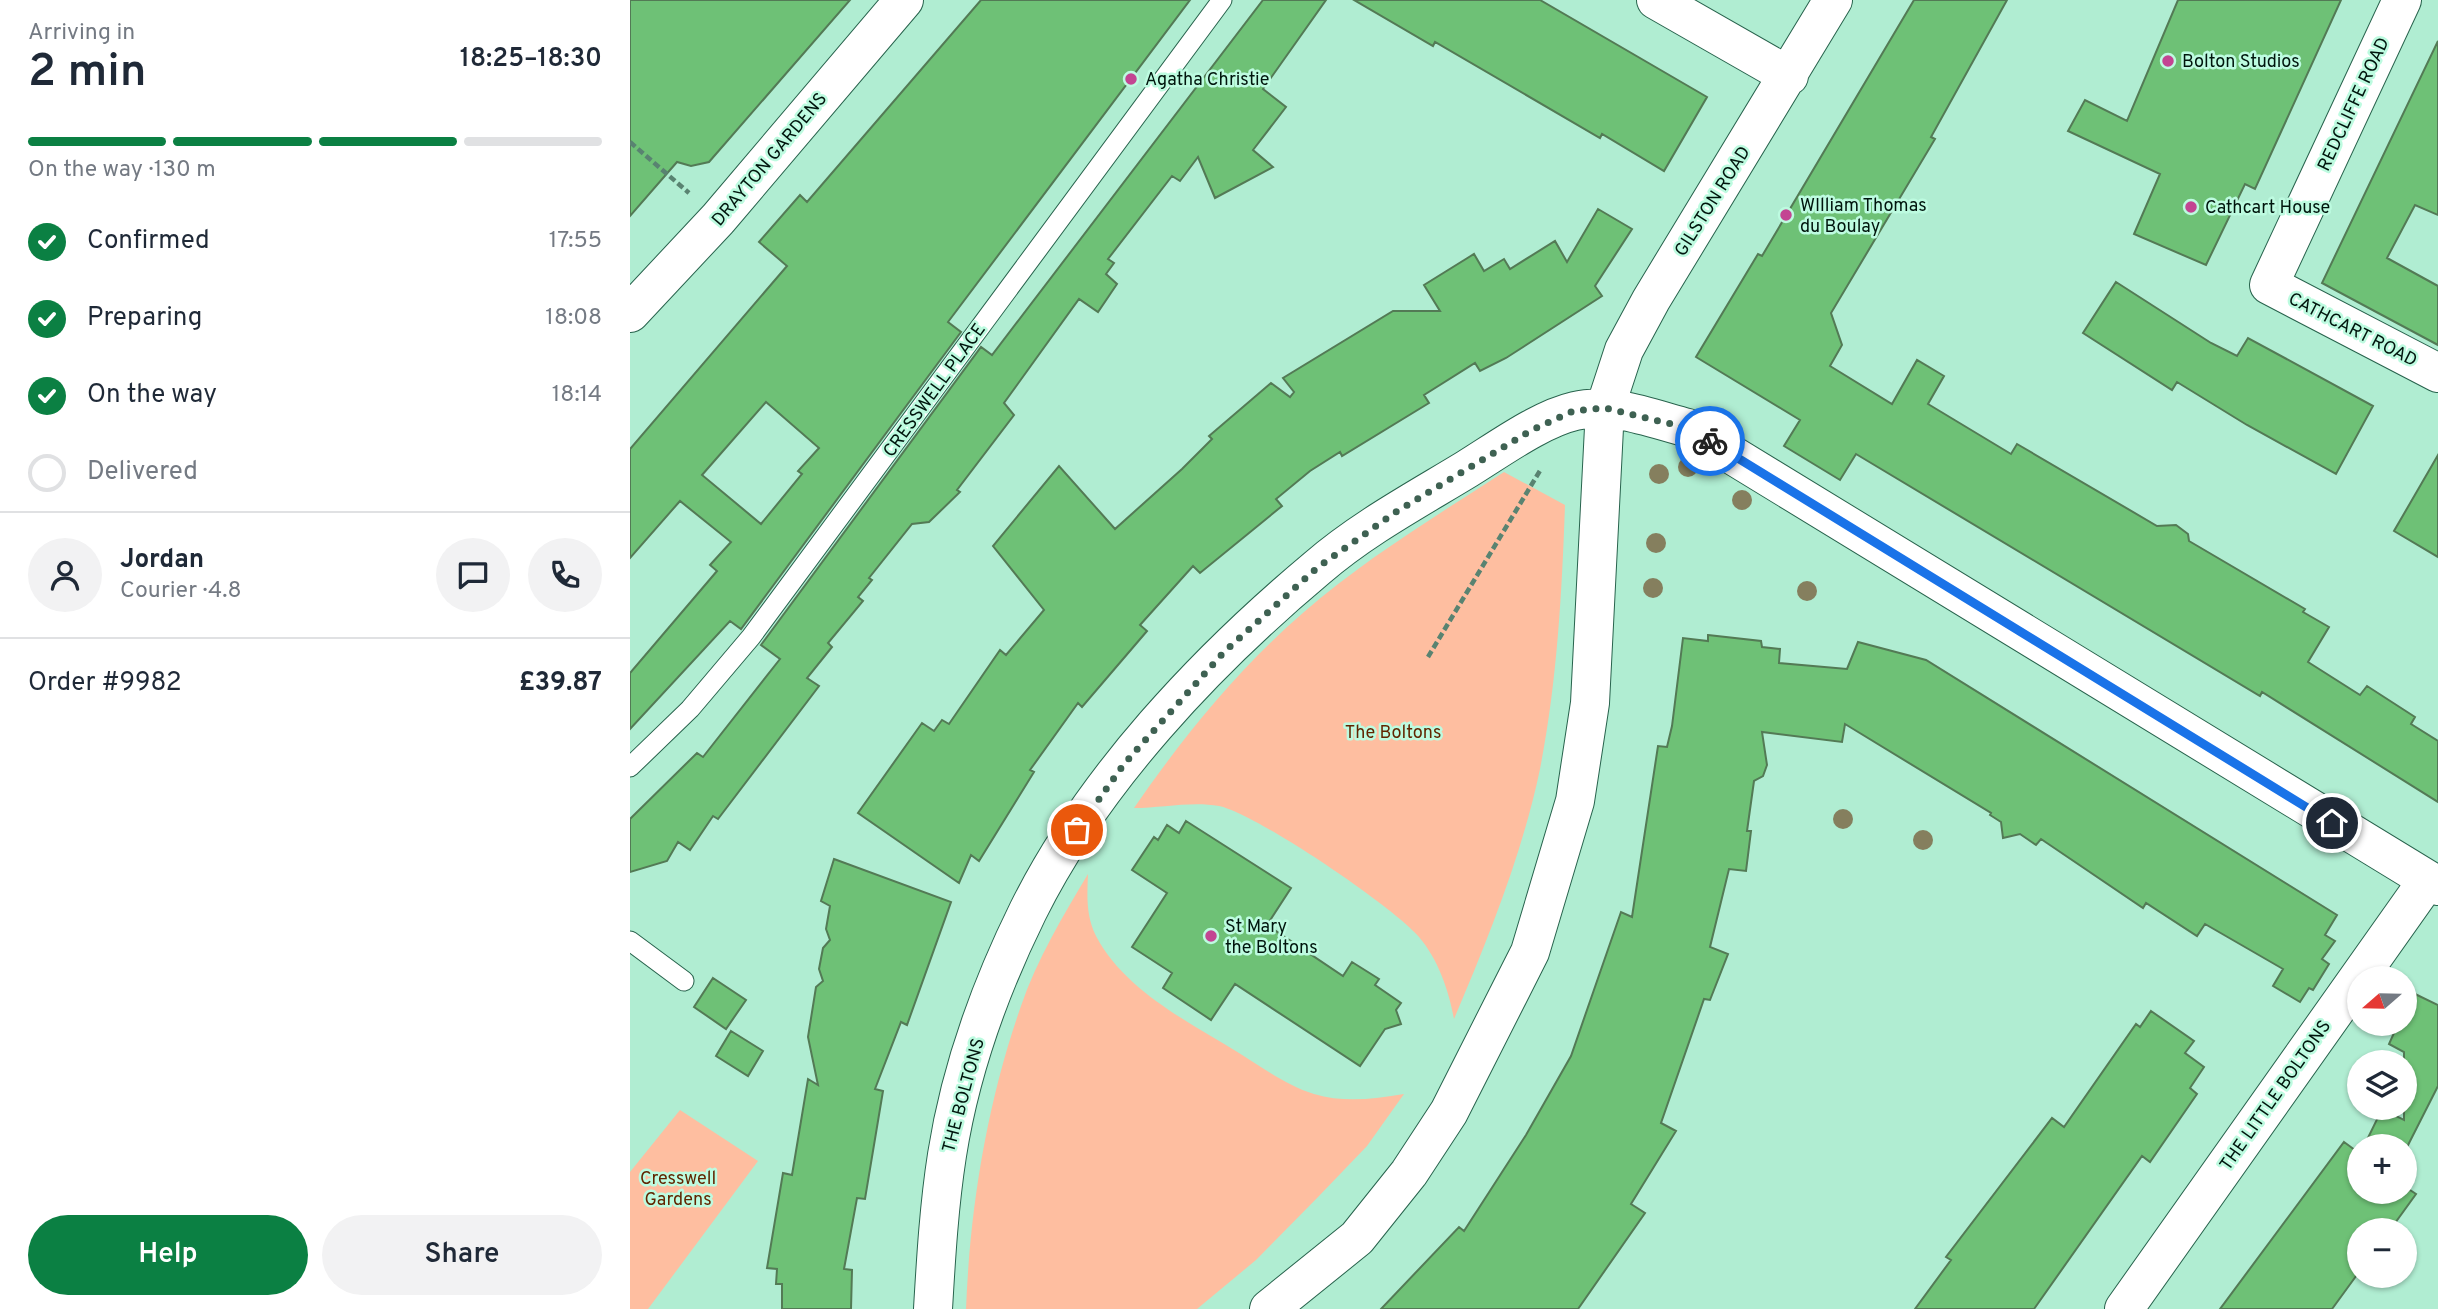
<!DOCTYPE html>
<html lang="en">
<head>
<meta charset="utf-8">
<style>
  body { margin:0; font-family:Overpass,sans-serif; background:#f2f2f3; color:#1f2937; height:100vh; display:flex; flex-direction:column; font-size:26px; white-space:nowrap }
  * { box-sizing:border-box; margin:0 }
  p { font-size:23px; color:#747a83 }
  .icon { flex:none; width:38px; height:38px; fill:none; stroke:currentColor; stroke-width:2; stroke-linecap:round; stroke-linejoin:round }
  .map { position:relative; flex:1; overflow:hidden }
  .details { display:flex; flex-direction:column; background:#fff; width:630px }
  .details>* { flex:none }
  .needle { width:46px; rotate:250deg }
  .tools { position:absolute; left:1717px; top:966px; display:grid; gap:14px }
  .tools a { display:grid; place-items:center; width:70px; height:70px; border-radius:50%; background:#fff; box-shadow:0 2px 5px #0004; font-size:35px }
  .pin { position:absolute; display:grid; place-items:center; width:60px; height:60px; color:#fff; margin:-30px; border:4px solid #fff; border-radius:50%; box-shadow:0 2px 7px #0007 }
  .courier { position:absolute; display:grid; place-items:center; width:70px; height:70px; margin:-35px; border:5px solid #1a73e8; border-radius:50%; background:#fff; color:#222; box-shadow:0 2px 9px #0007 }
  .head em { font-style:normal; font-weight:600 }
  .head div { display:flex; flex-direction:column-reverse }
  .head { display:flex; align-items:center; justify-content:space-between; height:119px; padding:0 28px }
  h1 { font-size:46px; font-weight:600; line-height:52px }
  .bar { display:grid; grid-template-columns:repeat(4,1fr); gap:10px 7px; align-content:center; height:84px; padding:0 28px }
  .bar i { height:9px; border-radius:5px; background:#e0e1e3 }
  .bar .active { background:#0b8043 }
  .bar p { grid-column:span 4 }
  .line { display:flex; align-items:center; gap:18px; padding:0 28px; border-top:2px solid #e0e1e3 }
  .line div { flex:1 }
  .round { display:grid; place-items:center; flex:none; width:74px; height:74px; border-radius:37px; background:#f2f2f3 }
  ol { padding:0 28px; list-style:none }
  li { display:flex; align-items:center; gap:21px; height:77px }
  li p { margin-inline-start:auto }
  li .icon { padding:7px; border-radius:50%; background:#0b8043; color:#fff; stroke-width:4 }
  li:last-child { color:#747a83 }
  li i { width:38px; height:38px; border:4px solid #e0e1e3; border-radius:50% }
  .button { display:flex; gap:14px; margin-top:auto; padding:14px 28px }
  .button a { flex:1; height:80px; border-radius:42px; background:#0b8043; color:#fff; font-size:28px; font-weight:600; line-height:80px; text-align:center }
  .button a+a { background:#f2f2f3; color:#1f2937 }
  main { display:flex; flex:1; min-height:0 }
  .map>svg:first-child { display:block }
</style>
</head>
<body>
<main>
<section class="details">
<div class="head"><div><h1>2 min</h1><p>Arriving in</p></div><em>18:25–18:30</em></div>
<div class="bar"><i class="active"></i><i class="active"></i><i class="active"></i><i></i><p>On the way · 130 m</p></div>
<ol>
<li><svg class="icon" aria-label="check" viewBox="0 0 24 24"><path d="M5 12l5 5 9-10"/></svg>Confirmed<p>17:55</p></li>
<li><svg class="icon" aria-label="check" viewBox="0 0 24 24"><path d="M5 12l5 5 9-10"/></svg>Preparing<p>18:08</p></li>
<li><svg class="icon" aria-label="check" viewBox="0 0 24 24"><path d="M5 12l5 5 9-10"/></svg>On the way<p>18:14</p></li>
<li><i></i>Delivered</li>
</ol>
<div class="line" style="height:126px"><a class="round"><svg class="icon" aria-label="person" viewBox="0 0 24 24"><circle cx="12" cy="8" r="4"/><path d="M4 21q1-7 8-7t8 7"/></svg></a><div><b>Jordan</b><p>Courier · 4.8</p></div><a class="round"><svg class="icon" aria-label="chat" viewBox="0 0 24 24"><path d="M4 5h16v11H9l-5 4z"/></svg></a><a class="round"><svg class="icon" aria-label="phone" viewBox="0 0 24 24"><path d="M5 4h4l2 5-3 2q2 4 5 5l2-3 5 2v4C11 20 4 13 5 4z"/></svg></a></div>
<div class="line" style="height:91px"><div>Order #9982</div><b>£39.87</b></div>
<div class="button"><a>Help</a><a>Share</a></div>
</section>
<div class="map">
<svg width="1808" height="1309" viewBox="0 0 1808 1309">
  <rect width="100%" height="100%" fill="#b0edd2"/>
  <path fill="#febea0" d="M874 472 935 505C932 592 927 683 910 769 892 855 858 939 824 1019 819 991 808 959 789 937 764 907 625 813 589 806 562 801 531 808 504 808 553 737 608 669 674 612 735 559 806 516 874 472Z
    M458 874C457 896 456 916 466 936 495 991 559 1022 609 1053 633 1068 657 1086 684 1094 714 1103 744 1099 774 1094L737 1146 689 1196 626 1260 567 1309H336C340 1207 357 1103 391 1006 407 959 433 916 458 874Z
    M50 1110 128 1161 18 1309H0V1172Z"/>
  <path fill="#6ec176" stroke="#537a55" stroke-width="2" fill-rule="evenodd" d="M0 0H220L79 162 61 166 47 162 0 216Z
    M351 0H560L318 322 331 332 111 629 100 621 0 729V673L87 571 80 565 101 542 50 501 0 558V449L157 266 129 242 170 195 177 202ZM136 402 189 448 168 471 172 474 131 524 72 475Z
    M633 0H696L633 89 656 107 623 150 643 167 585 198 568 157 550 181 542 176 478 259 484 263 476 274 487 284 468 312 449 299 374 403 384 415 327 490 330 492 299 522 282 524 239 578 242 580 228 597 233 601 198 643 202 647 177 678 189 686 88 819 83 816 60 850 48 842 37 861 0 872V819L67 753 73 757 150 659 131 645 351 347 362 355Z
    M724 0H910L1077 97 1034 171 972 134 970 138 805 42 803 46Z
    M1284 0H1377L1301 137 1305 139 1201 313 1212 345 1200 366 1262 404 1287 360 1314 376 1298 404 1381 454 1387 444 1527 526 1546 525 1558 534 1559 541 1675 609 1673 612 1699 627 1678 662 1730 695 1737 686 1785 717 1781 724 1808 741V802L1632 692 1630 696 1226 454 1210 480 1154 446 1170 420 1066 357 1128 254 1132 256Z
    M1548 0H1711L1625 189 1615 184 1576 265 1504 234 1530 174 1438 131 1455 100 1497 121Z
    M1808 41V215L1785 205 1757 258 1808 286V345L1692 283Z
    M968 209 1002 229 965 286 972 296 876 358 850 371 845 363 794 395 799 403 712 456 710 452 680 471 646 499 652 506 570 573 563 566 510 625 517 631 452 707 448 703 400 770 404 772 349 861 341 855 329 883 228 813 292 723 304 731 312 720 319 724 370 650 376 655 414 610 363 546 429 466 485 529 552 469 582 439 579 436 641 383 660 397 664 392 653 378 763 311H810L794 285 844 254 854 271 874 259 880 269 925 241 937 262Z
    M1486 282 1581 343 1607 356 1618 338 1743 406 1706 474 1617 425 1547 382 1542 390 1453 333Z
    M1808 455V557L1764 531Z
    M1078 635 1131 641 1132 647 1150 649 1149 663 1217 669 1228 642 1296 660 1707 915 1695 935 1705 941 1692 959 1699 964 1683 990 1679 988 1670 1002 1643 986 1653 969 1575 924 1567 936 1516 903 1513 908 1411 839 1406 845 1390 834 1373 838 1371 822 1360 815 1361 813 1215 724 1212 742 1132 732 1137 765 1133 776 1124 781 1117 831H1121L1116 871 1099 869 1080 947 1098 954 1080 1000 1074 999 1031 1123 1046 1131 1001 1204 1015 1213 948 1309H751L829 1227 834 1231 896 1135 941 1056 991 912 1002 917 1028 746 1037 747 1042 726 1053 638 1078 641Z
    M556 821 661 888 637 925 713 976 722 962 749 979 745 985 771 1003 766 1010 771 1024 755 1029 730 1066 605 984 581 1020 533 988 542 973 502 947 537 893 502 870 524 837 528 840 537 825 549 833Z
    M204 859 321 902 277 1025 271 1022 245 1089 253 1091 235 1199 227 1198 214 1269 222 1270 221 1309H152V1284H146L147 1269 137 1268 153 1173 162 1175 178 1079 188 1085 178 1037 186 987 193 981 189 969 193 948 200 940 196 929 200 906 191 901Z
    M83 978 116 1000 96 1029 64 1007Z
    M1783 993 1808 1005V1086L1774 1153V1146H1734L1752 1109 1774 1120V1052L1759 1044 1768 1024H1774V1011Z
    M1521 1011 1564 1041 1555 1053 1574 1067 1560 1088 1567 1094 1520 1162 1512 1156 1404 1309H1285L1321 1260 1316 1257 1422 1118 1434 1127 1506 1024 1510 1027Z
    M101 1031 133 1051 118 1076 86 1056Z
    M1714 1142 1729 1153V1192H1774V1186L1786 1194 1760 1230H1729V1272L1702 1309H1590Z"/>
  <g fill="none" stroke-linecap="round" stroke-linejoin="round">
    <g stroke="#28634d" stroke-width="21">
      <path id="service" d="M0 767 60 709 121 637 592 0
        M0 941 54 981"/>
    </g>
    <g stroke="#28634d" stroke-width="40">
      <path id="minor" d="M1026 0 1159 76
        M1772 0 1639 285 1808 373
        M303 1309C306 1258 309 1206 317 1155 330 1072 361 986 398 911 463 780 576 661 687 568 732 529 786 500 837 469 868 450 910 419 945 411 982 402 1023 419 1058 428L1808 886
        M639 1309 727 1238 779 1173 819 1112 900 952 945 801 960 703 975 408 994 350 1021 300 1203 0
        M1494 1309 1797 881"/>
    </g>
    <g stroke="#28634d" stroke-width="40">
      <path id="tertiary" d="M0 313 88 219 274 0"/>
    </g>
    <path stroke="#598371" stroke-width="4.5" stroke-dasharray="7 3.5" stroke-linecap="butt" d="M0 142 59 193
      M798 657 911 469"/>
    <use href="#service" stroke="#fff" stroke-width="19"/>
    <use href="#minor" stroke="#fff" stroke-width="38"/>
    <use href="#tertiary" stroke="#fff" stroke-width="38"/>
  </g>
  <g fill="#857f5e">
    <circle cx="1058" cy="467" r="10"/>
    <circle cx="1029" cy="474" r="10"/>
    <circle cx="1112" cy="500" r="10"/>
    <circle cx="1026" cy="543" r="10"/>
    <circle cx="1023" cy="588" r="10"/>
    <circle cx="1177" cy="591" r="10"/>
    <circle cx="1213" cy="819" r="10"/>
    <circle cx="1293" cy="840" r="10"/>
  </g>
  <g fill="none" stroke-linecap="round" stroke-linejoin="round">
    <path stroke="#3e6152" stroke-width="7" stroke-dasharray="0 12.6" d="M447 830 494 764 594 652 688 567 766 512 900 431 943 411 975 408 1058 428 1080 441"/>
    <path stroke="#1a73e8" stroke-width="9" d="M1080 441 1702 823"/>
  </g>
  <g fill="#c34592" stroke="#bdfbe0" stroke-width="2.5">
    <circle cx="1538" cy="61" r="7"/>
    <circle cx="501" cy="79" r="7"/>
    <circle cx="1561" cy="207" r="7"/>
    <circle cx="1156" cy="215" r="7"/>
    <circle cx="581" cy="936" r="7"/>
  </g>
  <g text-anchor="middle" stroke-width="5" stroke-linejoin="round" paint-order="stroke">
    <g font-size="18" fill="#00150d" stroke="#bdfbe0" text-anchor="start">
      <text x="1552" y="67">Bolton Studios</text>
      <text x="515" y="85">Agatha Christie</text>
      <text x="1170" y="211">WIlliam Thomas<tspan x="1170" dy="21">du Boulay</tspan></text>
      <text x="1575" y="213">Cathcart House</text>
      <text x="595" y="932">St Mary<tspan x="595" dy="21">the Boltons</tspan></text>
    </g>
    <g font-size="18" fill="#00150d" stroke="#bdfbe0">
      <text transform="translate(1723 104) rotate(-65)" y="6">REDCLIFFE ROAD</text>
      <text transform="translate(139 159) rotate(-50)" y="6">DRAYTON GARDENS</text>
      <text transform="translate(1082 201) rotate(-58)" y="6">GILSTON ROAD</text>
      <text transform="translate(1723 329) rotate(27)" y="6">CATHCART ROAD</text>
      <text transform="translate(304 390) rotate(-54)" y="6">CRESSWELL PLACE</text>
      <text transform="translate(333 1095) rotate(-75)" y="6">THE BOLTONS</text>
      <text transform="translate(1645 1095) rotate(-55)" y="6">THE LITTLE BOLTONS</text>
    </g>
    <g font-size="18" fill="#612500" stroke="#bdfbe0">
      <text x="763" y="738">The Boltons</text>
      <text x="48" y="1184">Cresswell<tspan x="48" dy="21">Gardens</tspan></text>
    </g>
  </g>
</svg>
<div class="tools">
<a><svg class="needle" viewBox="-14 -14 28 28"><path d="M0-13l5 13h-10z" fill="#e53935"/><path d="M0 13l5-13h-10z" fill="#747a83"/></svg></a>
<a><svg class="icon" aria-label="layers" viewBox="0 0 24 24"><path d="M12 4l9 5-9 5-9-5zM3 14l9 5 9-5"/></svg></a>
<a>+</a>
<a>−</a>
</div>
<div class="pin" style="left:447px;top:830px;background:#ea580c"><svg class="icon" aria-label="bag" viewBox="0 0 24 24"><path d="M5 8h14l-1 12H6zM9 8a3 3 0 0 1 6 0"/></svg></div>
<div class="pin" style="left:1702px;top:823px;background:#1f2937"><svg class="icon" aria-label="home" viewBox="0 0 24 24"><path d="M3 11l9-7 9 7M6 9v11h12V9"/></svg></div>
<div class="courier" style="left:1080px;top:441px"><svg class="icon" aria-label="bike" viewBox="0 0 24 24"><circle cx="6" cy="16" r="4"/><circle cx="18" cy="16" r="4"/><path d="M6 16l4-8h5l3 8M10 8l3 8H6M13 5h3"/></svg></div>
</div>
</main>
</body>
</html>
